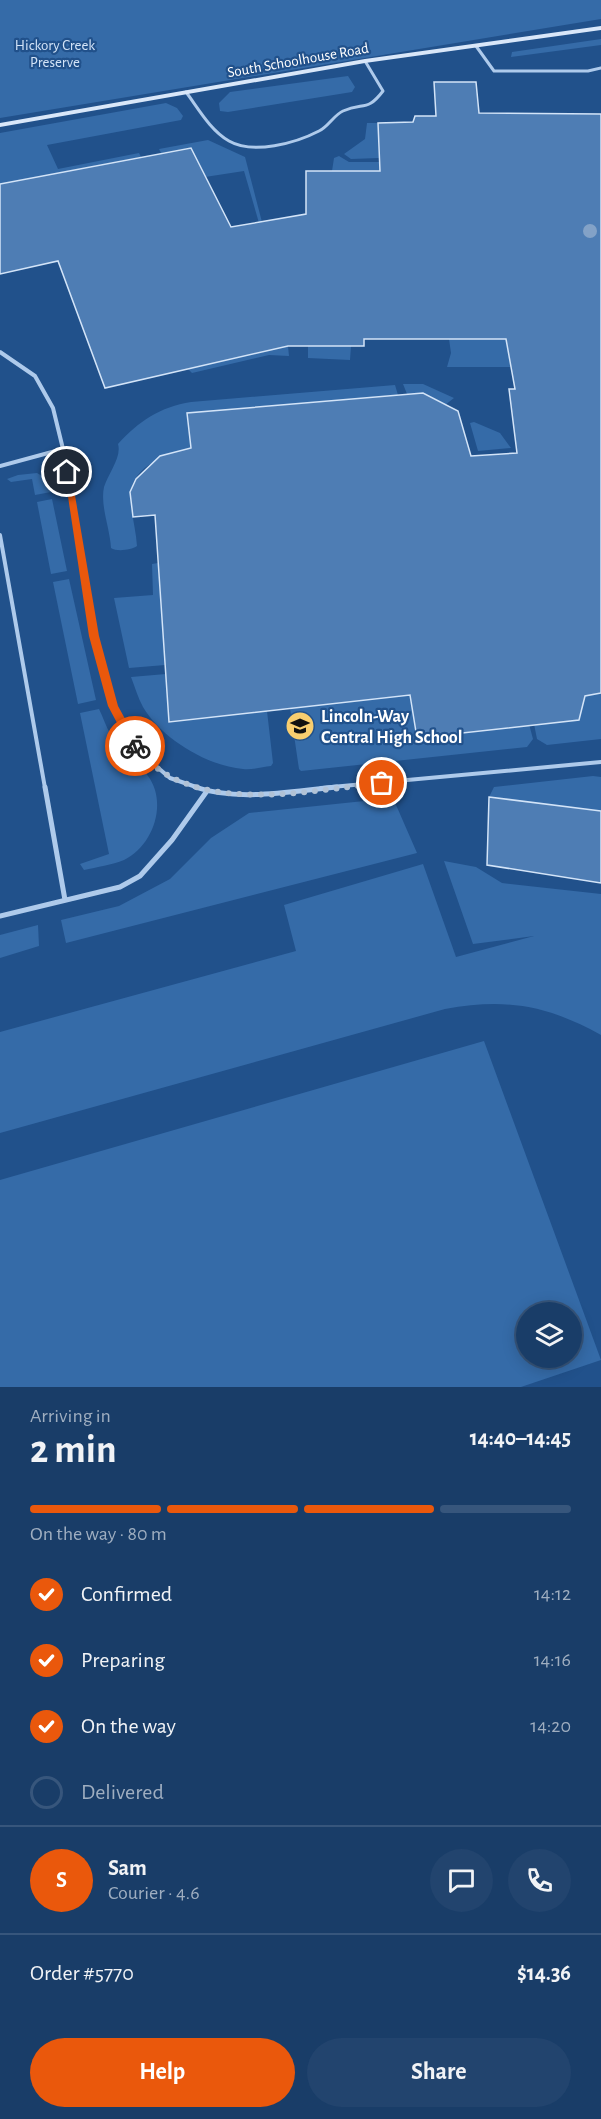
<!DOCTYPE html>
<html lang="en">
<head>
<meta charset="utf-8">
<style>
  body { margin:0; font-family:"Alegreya Sans",sans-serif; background:#22446e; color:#f1f3f6; height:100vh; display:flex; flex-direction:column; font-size:22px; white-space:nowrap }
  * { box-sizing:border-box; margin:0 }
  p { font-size:20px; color:#9faec0 }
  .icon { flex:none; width:33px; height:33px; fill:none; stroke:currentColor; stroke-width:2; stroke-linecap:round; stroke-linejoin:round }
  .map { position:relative; height:1387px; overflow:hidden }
  .sheet { display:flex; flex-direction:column; background:#193d68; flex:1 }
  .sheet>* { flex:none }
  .tools { position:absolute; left:516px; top:1302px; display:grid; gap:12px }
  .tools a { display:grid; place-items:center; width:66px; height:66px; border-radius:50%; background:#193d68; box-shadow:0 3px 15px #0003,0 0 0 2px #37567c; font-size:30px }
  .pin { position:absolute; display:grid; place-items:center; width:51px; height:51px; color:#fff; margin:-26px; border:3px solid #fff; border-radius:50%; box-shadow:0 2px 6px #0007 }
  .courier { position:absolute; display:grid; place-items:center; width:60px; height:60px; margin:-30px; border:4px solid #ea580c; border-radius:50%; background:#fff; color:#222; box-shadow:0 2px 8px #0007 }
  .head em { font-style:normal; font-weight:600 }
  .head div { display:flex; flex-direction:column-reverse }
  .head { display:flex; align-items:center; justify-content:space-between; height:102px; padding:0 30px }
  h1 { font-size:39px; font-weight:600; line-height:45px }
  .bar { display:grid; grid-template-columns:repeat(4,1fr); gap:9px 6px; align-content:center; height:72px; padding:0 30px }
  .bar i { height:8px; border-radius:4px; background:#37567c }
  .bar .current { background:#ea580c }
  .bar p { grid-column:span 4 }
  .line { display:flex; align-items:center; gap:15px; padding:0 30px; border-top:2px solid #37567c }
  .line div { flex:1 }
  .round { display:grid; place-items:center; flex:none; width:63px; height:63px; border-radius:32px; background:#22446e }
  ol { padding:0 30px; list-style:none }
  li { display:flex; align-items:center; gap:18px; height:66px }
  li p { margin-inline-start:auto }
  li .icon { padding:6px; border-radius:50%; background:#ea580c; color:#fff; stroke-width:4 }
  li:last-child { color:#9faec0 }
  li i { width:33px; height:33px; border:3px solid #37567c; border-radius:50% }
  .button { display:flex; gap:12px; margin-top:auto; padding:12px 30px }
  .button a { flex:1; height:69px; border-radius:36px; background:#ea580c; color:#fff; font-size:24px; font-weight:600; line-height:69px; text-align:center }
  .button a+a { background:#22446e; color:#f1f3f6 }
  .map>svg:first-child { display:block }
</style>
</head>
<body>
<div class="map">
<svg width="601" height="1387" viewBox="0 0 601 1387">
  <rect width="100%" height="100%" fill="#21518b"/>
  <path fill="#356ba8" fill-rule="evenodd" d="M0 0H601V19L0 118Z
    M601 39V45L511 57 512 52Z
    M348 76 355 87 352 92 228 112 220 111 219 103 230 92Z
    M166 103 177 108 183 116 181 120 47 145 58 169 139 153 141 157 0 184V133Z
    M367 123H378L379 158 351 159 344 154 365 139Z
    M208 140 245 157 262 222 259 223 244 171 205 177 190 148 161 153 159 149Z
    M339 156 349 162H468V170L332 171 334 158Z
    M449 339H506L511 367H447L451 353Z
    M288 346 289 356 269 355 192 373 188 369Z
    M308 346H351L350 360 308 358Z
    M403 384H423L454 398 445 405 423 393 407 394Z
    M395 385 398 395 188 413 191 448C168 454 132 465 131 494 130 511 136 529 137 546 131 550 117 552 111 548 110 528 100 506 104 487 108 474 122 457 118 444 139 421 160 407 191 402Z
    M474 422 500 433 511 448 478 451 470 423Z
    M37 473 47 479 51 492 35 495 32 479 11 482 7 479 18 475Z
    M52 499 67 571 51 574 37 502Z
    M158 563 165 665 129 668 114 598 153 595 152 564Z
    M69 579 96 700 78 704 53 582Z
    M166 674 169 721 267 711 273 763 271 766C262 767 252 770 243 769 207 766 161 738 143 707 138 698 135 687 131 677Z
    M601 693V739L547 745 537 739 534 724 579 720 585 696Z
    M410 695 418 738 529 724 533 739 527 747 301 771 299 769 290 708Z
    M99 709C103 717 106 727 111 735 121 750 137 761 148 776 168 803 153 846 124 860 112 865 97 867 84 870L80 864 109 854 80 713Z
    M593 776 601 777V811L489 797 494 787Z
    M393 798 417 853 66 943 61 920 119 906 170 879 211 838 249 813Z
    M444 861 476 867 502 883 601 894V1035C547 1005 506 998 445 1009L0 1133V1032L296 951 284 905 423 864 456 957 534 936 473 944Z
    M38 925 39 946 0 958V935Z
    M484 1041 601 1360 521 1387H0V1180ZM526 1312H572V1358H526Z"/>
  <path fill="#4e7db4" stroke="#d3e4f8" stroke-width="1.5" d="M434 82H476L479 113 601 114V693L585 696 579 720 417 738 410 695 169 722 155 515 133 517 130 492 136 479 160 456 191 448 187 413 423 393 458 411 471 456 517 453 509 389H515L506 339H364V346H288L105 388 58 261 0 274V184L191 148 231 227 306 214V171H380L378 123 413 122 415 116H436Z
    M489 797 601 811V883L487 865Z"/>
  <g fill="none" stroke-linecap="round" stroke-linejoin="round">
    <path stroke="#aecaeb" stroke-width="3" d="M476 46 494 71H588L601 68
      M186 92C198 108 210 130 229 141 253 155 296 143 319 131 328 127 334 115 343 111 364 102 367 112 383 91L365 61"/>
    <path stroke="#aecaeb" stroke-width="4" d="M0 352 35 376 53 408 63 449 94 636 113 706 136 749 170 778 199 788
      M0 466 63 449
      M0 535 45 788
      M321 788 601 762"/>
    <path stroke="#aecaeb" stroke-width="5" d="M45 787 65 900
      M195 787C239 802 291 791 337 787
      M0 916 120 887 140 876 172 840 207 791"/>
    <path fill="#d9e7f9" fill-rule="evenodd" d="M601 26V30L365 63 0 127V123L365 59Z"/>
  </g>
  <circle fill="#83a2c7" cx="590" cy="231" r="7"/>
  <path fill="#ea580c" d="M64 470 71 472 99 636 118 706 140 746 135 750 131 749 108 706 89 636Z"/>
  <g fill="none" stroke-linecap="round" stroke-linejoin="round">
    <path stroke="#b1c2d6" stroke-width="6" stroke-dasharray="0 10.8" d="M135 746C188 818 305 791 382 783"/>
  </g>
  <defs>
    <g id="school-disc" transform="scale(1.5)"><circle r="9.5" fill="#f8ce6f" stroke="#21518b"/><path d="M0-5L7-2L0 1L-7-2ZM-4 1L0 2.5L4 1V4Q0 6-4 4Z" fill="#111"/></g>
  </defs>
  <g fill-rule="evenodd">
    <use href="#school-disc" x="300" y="726"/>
  </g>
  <g text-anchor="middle" stroke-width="4.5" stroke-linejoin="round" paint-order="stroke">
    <g font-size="15" fill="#d3e4f8" stroke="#21518b">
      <text x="55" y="50">Hickory Creek<tspan x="55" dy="17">Preserve</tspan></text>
    </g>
    <g font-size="15" fill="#fff" stroke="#21518b">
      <text transform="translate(298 60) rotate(-10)" y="5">South Schoolhouse Road</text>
    </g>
    <g font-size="18" font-weight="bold" fill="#fff" stroke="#21518b" text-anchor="start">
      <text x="321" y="722">Lincoln-Way<tspan x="321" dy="21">Central High School</tspan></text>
    </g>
  </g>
</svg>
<div class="tools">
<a><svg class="icon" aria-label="layers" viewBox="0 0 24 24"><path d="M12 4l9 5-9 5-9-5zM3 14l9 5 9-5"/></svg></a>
</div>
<div class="pin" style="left:382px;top:783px;background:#ea580c"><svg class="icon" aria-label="bag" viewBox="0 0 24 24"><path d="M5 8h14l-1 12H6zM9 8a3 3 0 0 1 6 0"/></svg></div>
<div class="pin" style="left:67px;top:472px;background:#1f2937"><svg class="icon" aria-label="home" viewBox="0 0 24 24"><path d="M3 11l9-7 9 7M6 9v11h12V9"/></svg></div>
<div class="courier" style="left:135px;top:746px"><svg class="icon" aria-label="bike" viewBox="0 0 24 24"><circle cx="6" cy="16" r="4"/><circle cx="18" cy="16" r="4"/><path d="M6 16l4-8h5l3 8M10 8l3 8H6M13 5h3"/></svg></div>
</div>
<section class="sheet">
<div class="head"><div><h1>2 min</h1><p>Arriving in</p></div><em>14:40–14:45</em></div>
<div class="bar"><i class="current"></i><i class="current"></i><i class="current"></i><i></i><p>On the way · 80 m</p></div>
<ol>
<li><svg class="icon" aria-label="check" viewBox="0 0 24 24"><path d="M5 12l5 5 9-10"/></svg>Confirmed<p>14:12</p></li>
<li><svg class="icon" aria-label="check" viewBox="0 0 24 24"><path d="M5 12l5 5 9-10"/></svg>Preparing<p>14:16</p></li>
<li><svg class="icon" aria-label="check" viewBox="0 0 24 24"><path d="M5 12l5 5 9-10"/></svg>On the way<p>14:20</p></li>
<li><i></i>Delivered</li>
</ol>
<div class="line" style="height:108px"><b class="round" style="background:#ea580c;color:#fff">S</b><div><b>Sam</b><p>Courier · 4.6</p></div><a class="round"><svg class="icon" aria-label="chat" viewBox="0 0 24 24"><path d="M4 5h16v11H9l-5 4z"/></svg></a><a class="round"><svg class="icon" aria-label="phone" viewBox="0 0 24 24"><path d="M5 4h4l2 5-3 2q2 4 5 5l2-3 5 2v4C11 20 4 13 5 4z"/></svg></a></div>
<div class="line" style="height:78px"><div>Order #5770</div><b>$14.36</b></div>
<div class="button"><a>Help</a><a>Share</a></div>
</section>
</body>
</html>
